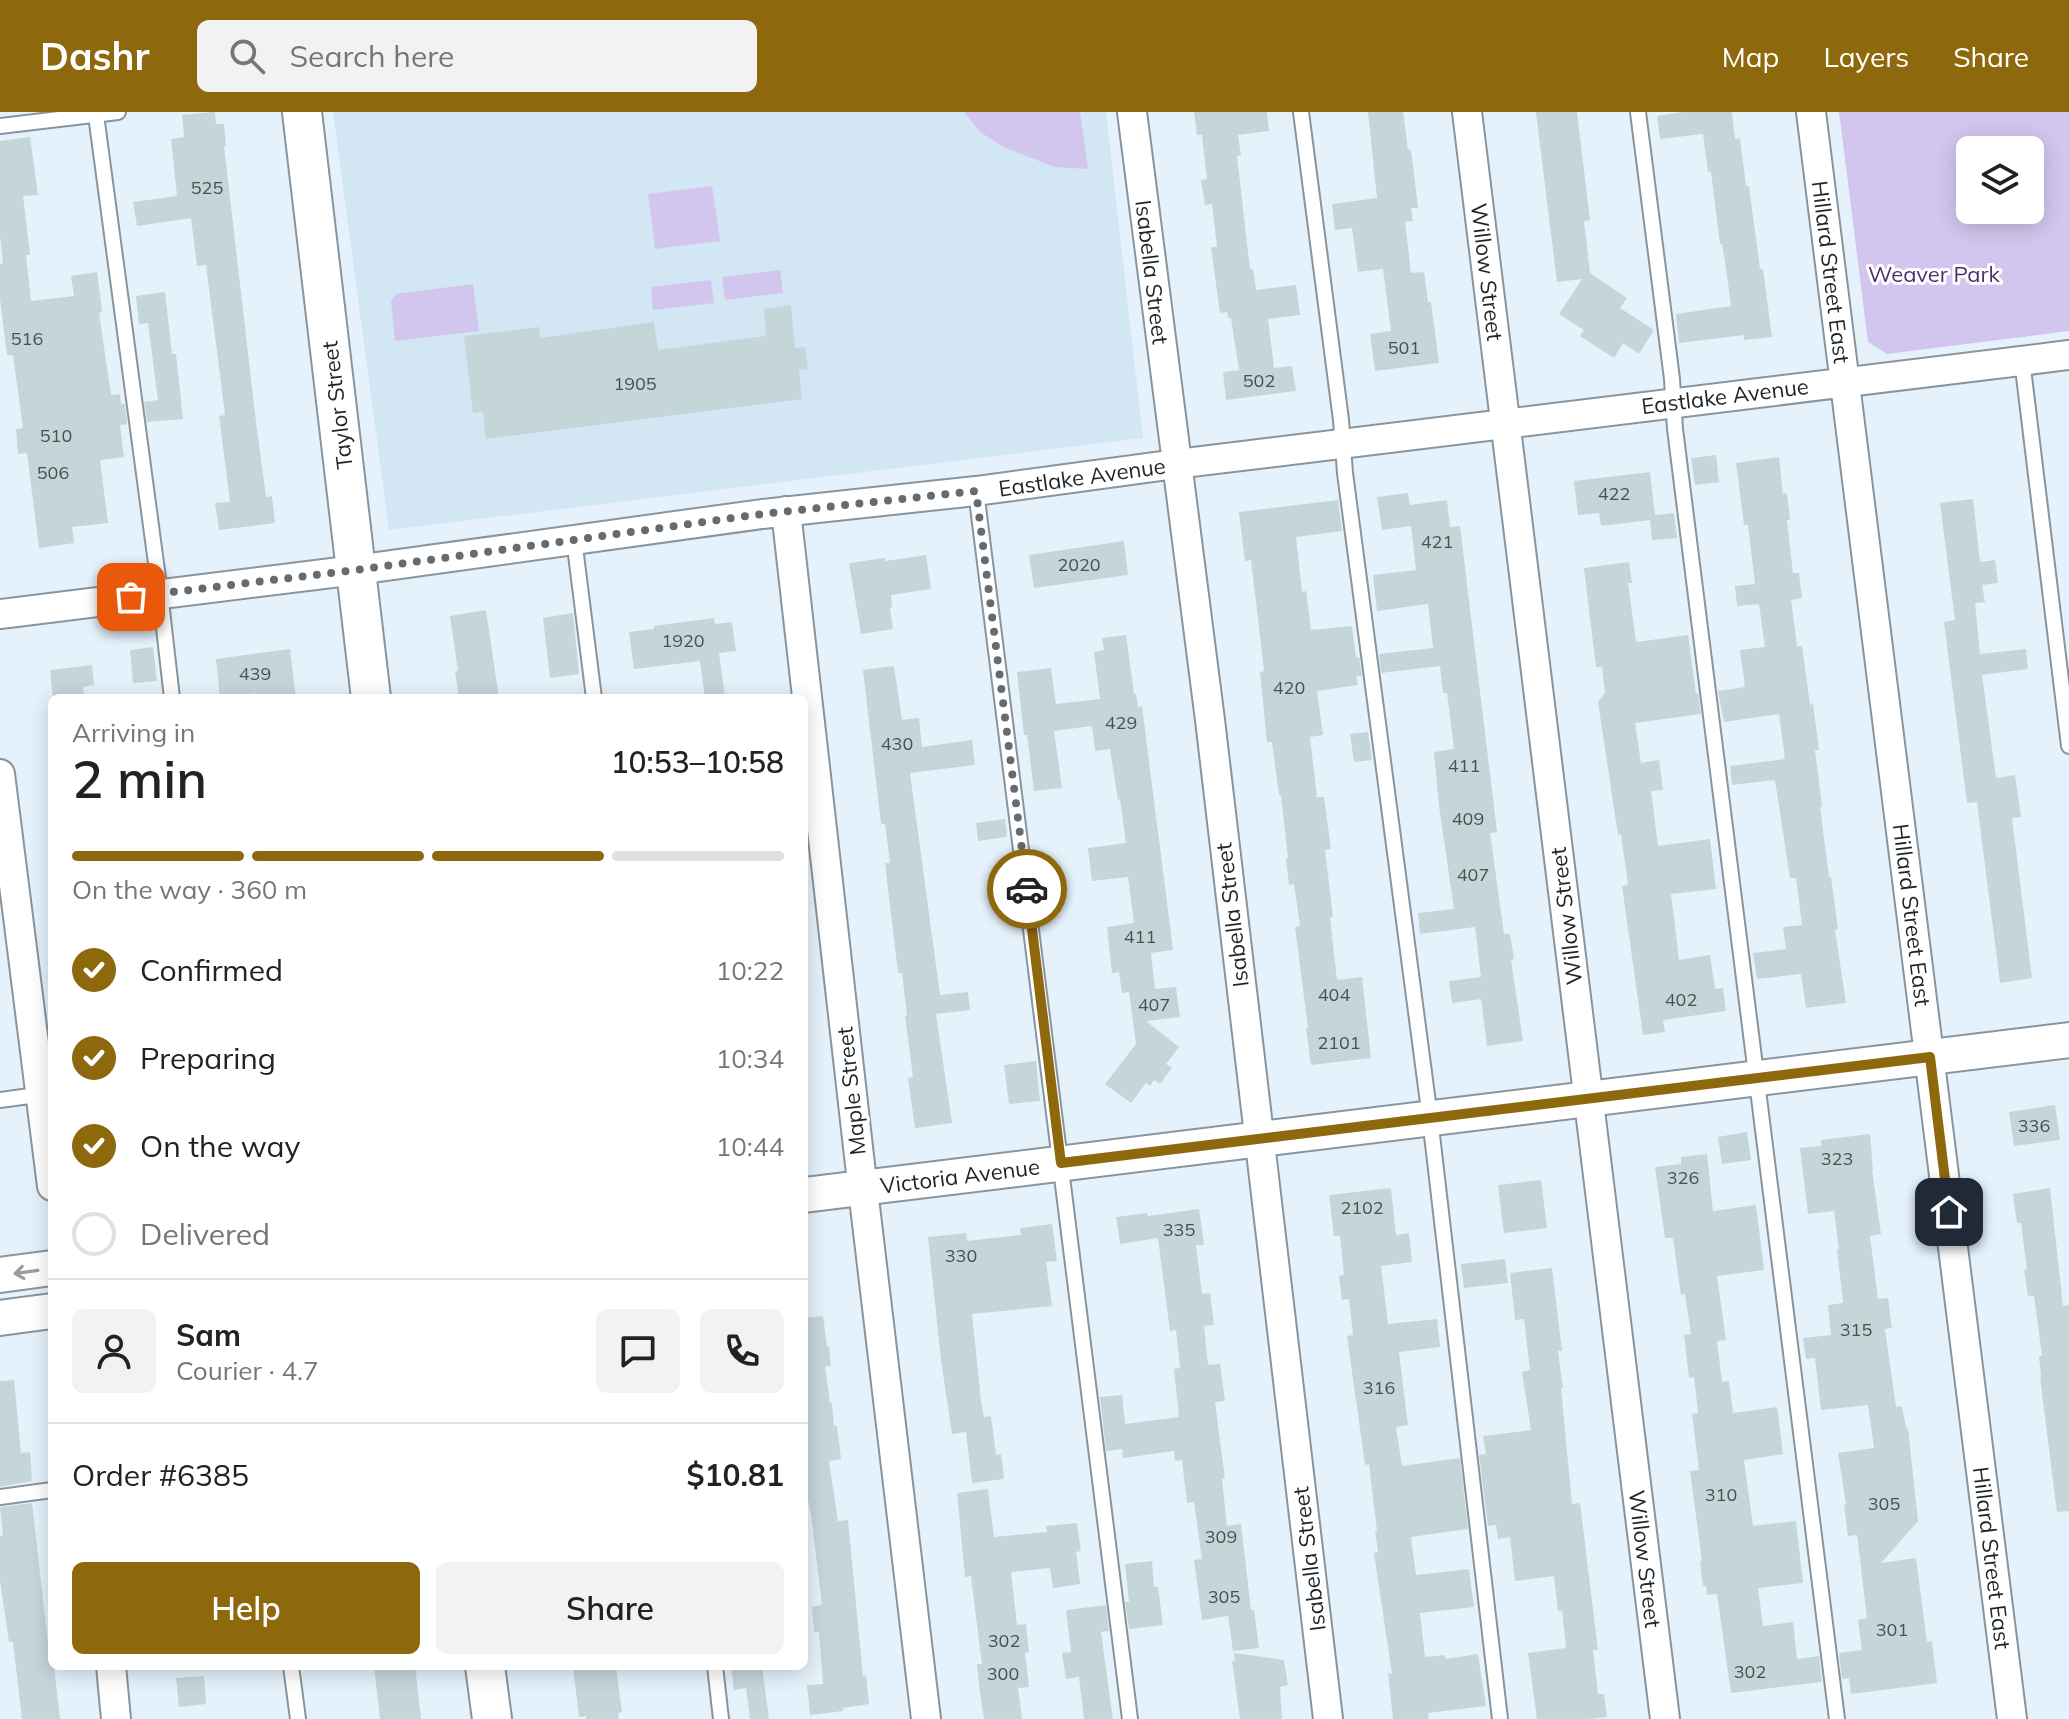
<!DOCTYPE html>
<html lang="en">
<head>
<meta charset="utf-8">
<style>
  body { margin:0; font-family:Mulish,sans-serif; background:#f2f2f2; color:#222; height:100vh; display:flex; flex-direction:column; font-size:30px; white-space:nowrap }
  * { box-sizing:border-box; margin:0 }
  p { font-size:26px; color:#767676 }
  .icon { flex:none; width:44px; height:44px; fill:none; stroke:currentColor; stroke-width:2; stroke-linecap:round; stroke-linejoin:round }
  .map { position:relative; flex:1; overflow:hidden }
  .details { position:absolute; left:48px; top:582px; width:760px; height:976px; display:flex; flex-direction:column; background:#fff; border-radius:12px; box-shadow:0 4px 20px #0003 }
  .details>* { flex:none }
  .tools { position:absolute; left:1956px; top:24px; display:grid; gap:16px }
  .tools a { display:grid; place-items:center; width:88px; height:88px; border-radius:12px; background:#fff; box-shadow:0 4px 20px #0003; font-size:40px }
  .pin { position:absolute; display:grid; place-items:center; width:68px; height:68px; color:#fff; margin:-34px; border-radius:16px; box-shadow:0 4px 12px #0006 }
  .courier { position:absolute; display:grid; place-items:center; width:80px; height:80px; margin:-40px; border:6px solid #8e680c; border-radius:50%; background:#fff; color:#222; box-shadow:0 2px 10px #0007 }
  .head em { font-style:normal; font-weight:600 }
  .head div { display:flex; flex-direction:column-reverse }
  .head { display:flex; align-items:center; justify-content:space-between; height:136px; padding:0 24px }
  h1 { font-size:52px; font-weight:600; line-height:60px }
  .bar { display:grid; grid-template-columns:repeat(4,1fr); gap:12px 8px; align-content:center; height:96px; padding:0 24px }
  .bar i { height:10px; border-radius:6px; background:#e0e0e0 }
  .bar .current { background:#8e680c }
  .bar p { grid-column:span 4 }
  .line { display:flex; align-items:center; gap:20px; padding:0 24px; border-top:2px solid #e0e0e0 }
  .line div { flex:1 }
  .round { display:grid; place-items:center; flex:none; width:84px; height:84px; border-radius:12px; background:#f2f2f2 }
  ol { padding:0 24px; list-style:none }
  li { display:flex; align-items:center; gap:24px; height:88px }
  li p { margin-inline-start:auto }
  li .icon { padding:8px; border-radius:50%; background:#8e680c; color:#fff; stroke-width:4 }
  li:last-child { color:#767676 }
  li i { width:44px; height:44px; border:4px solid #e0e0e0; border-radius:50% }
  .primary-button { display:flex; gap:16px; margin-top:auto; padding:16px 24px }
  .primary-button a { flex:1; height:92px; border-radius:12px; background:#8e680c; color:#fff; font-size:32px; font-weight:600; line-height:92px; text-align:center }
  .primary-button a+a { background:#f2f2f2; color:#222 }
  header { display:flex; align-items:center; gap:48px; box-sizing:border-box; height:112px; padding:0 40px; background:#8e680c; color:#fff }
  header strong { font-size:38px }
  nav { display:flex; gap:44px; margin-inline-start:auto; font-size:28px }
  .search { width:560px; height:72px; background:#f2f2f2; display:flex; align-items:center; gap:20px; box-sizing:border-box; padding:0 28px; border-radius:12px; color:#767676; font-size:30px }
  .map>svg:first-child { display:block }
</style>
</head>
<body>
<header>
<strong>Dashr</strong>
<div class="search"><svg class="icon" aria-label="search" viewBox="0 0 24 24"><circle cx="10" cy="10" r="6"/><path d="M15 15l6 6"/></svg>Search here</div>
<nav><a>Map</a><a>Layers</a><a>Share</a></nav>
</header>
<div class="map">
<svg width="2069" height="1607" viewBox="0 0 2069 1607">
  <rect width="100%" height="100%" fill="#e5f2fc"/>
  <path fill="#d2e6f4" d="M333 0H1106L1143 326 389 418Z"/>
  <path fill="#d3c6ee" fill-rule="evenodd" d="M964 0H1080L1088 57 1055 55 1003 35 979 19Z
    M1839 0H2069V219L1887 242 1868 230ZM1970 38H2030V98H1970Z
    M712 74 720 129 655 137 648 82Z
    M780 158 783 181 725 188 722 165Z
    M711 168 714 191 653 198 651 175Z
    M473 172 479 219 395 229 391 189 396 182Z"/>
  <path fill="#c5d6d9" d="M213 0H215L216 12H224L226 34H224L256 310 266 385 272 384 275 411 219 418 215 391 230 390 219 304 225 303 206 153 197 154 191 106 137 114 133 90 177 84 171 27 184 25 182 3Z
    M1194 0H1267L1269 19 1238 23 1241 43 1237 44 1250 157H1253L1256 178 1296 173 1300 203 1268 207 1274 256 1292 254 1296 279 1226 288 1223 260 1239 258 1231 206 1229 207 1227 200 1220 201 1211 135H1217L1212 92 1205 93 1201 68 1207 67 1202 23H1197Z
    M1368 0H1403L1408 38 1411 37 1418 96H1411L1413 109 1405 110 1411 161 1424 160 1428 190H1431L1439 251 1375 259 1370 222 1391 219 1383 157 1358 160 1352 116 1335 118 1332 92 1377 86Z
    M1536 0H1577L1590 108 1584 109 1590 161 1627 186 1620 196 1654 218 1639 242 1623 231 1614 246 1580 224 1584 218 1559 202 1582 167 1557 170Z
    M1683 0H1732L1735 27 1740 26 1746 74H1749L1760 157H1763L1772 225 1744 228V223L1679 231 1676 202 1731 194 1725 149 1722 132H1720L1711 60H1708L1703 22 1660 27 1657 4Z
    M30 25 38 83 23 84 30 143H26L31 189 74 184 71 164 97 160 102 200 99 201 111 283 120 282 121 292H125L127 312 120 313 124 345 100 348 108 411 72 415 74 431 39 436 27 341 18 342 16 317 23 316 13 243H7L0 187V152H3L0 124V29Z
    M165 180 172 242H176L183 307 147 310 144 290 158 288 148 211 139 212 136 184Z
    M791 193 795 236 805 235 808 257 799 258 802 287 486 327 483 300 473 301 464 224 539 215 540 226 654 210 658 238 766 224 764 197Z
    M1716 343 1719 370 1695 373 1691 346Z
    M1779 345 1783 382 1787 381 1790 408H1787L1793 461H1799L1802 486 1791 488 1797 534H1802L1810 593 1813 592 1819 638H1815L1822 695H1820L1829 765H1831L1838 817 1835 818 1846 891 1806 896 1801 862 1757 867 1753 841 1786 837 1783 815 1802 813 1796 766H1790L1775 668 1732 673 1730 654 1785 647 1779 602 1724 610 1718 579 1745 575 1740 538 1765 535 1759 492 1737 494 1735 474 1755 472 1748 413H1744L1736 351Z
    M1650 360 1655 403 1674 401 1677 426 1652 428 1650 408 1601 414 1599 401 1578 403 1574 369Z
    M1408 381 1410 393 1447 388 1450 415 1460 414 1497 720 1490 721 1504 822H1510L1514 847 1511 848 1523 929 1487 934 1481 887 1452 891 1449 869 1481 865 1475 815 1420 822 1418 801 1454 797 1439 694 1434 640 1454 637 1447 581H1443L1440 554 1381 561 1379 542 1433 536 1428 492 1377 499 1373 463 1416 458 1411 414 1382 418 1377 385Z
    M1973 387 1980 450 1995 448 1998 471 1982 473 1985 490 1975 491 1980 542 2026 537 2028 557 1982 563 1996 666 2015 663 2021 705 2012 706 2032 866 2000 871 1977 690 1967 691 1944 510 1955 508 1940 391Z
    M1338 388 1342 419 1296 425 1302 480 1306 479 1311 518 1352 514 1356 545H1359L1362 564H1356L1358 573 1317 579 1323 623 1310 625 1317 685H1324L1331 737 1325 738 1333 805 1330 806 1337 868 1362 865 1371 946 1311 953 1306 916H1308L1295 815 1300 814 1294 772 1289 773 1286 746H1288L1281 683H1279L1272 630H1267L1260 560 1264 559 1259 515 1251 448 1245 449 1239 400Z
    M1124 429 1128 463 1034 476 1029 443Z
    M926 443 931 477 891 483 892 495 890 496 893 517 861 522 849 451 885 446V449Z
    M1629 450 1632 471H1628L1636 530 1688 523 1696 582 1698 581 1701 602 1635 611 1641 651 1659 648 1663 678 1651 679 1658 734 1710 727 1716 777 1671 782 1679 848 1710 843 1715 877 1723 876 1726 899 1663 908 1665 920 1643 923 1622 774 1628 773 1621 722 1618 723 1598 590 1605 581 1602 555H1596L1584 456Z
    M486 498 499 586H459L455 559H458L450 504Z
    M573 501 579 562 550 566 543 506Z
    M714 506 715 512 732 510 736 539 719 541 725 586H705L700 549 634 557 629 520 654 517V514Z
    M1126 523 1134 582H1136L1138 595 1142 594 1173 838 1151 841 1155 877 1176 875 1180 905 1146 909 1179 935 1166 952 1172 956 1160 972 1154 968 1150 974 1146 971 1131 991 1105 972 1136 932 1129 880 1122 881 1119 860 1112 861 1107 815 1134 811 1128 765 1092 769 1088 736 1126 731 1120 687 1118 688 1110 637 1095 639 1092 614 1054 619 1062 676 1034 679 1027 623H1024L1017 560 1051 556 1056 592 1100 587 1094 540 1104 538 1102 526Z
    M153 535 157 569 133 571 130 538Z
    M290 537 296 586H258L257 581 220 586 216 547Z
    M92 553 94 573 83 575 84 586H53L50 558Z
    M894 554 902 608 919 606 922 635 972 628 975 653 910 661 940 883 968 880 970 898 936 902 952 1011 915 1016 908 966 913 965 905 904H907L902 861H898L885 751H890L885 712H881L863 558Z
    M1368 620 1372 648 1354 650 1350 622Z
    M1005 707 1007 725 978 729 976 711Z
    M1036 949 1040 989 1009 992 1004 953Z
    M2055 993 2060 1028 2014 1034 2009 1000Z
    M1747 1020 1751 1048 1722 1052 1718 1025Z
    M1870 1022 1873 1058H1872L1881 1122 1870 1124 1878 1187 1888 1186 1892 1216 1885 1217 1896 1295 1902 1294 1906 1316H1908L1918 1409 1881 1451 1916 1446 1927 1530 1932 1529 1937 1571 1851 1582 1849 1566 1842 1567 1839 1541 1862 1538 1858 1508 1867 1506 1857 1423 1848 1424 1844 1393 1846 1392 1838 1341 1874 1336 1868 1293 1821 1298 1815 1246 1806 1247 1803 1226 1831 1223 1828 1193 1843 1191 1837 1137H1839L1834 1099 1808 1102 1800 1036 1821 1034V1028Z
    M1707 1042 1713 1099 1756 1093 1764 1158 1717 1164 1726 1228 1717 1229 1722 1270 1729 1269 1733 1301 1777 1295 1783 1342 1744 1348 1753 1414 1796 1409 1803 1471 1758 1476 1763 1514 1793 1510 1797 1547 1819 1544 1822 1570 1731 1581 1717 1482 1707 1483 1706 1474H1703L1700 1449H1702L1690 1359 1699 1358 1692 1302 1698 1301 1694 1265 1689 1266 1684 1223 1691 1222 1685 1182 1681 1183 1673 1126H1665L1655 1055 1681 1052V1045Z
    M1541 1068 1547 1116 1504 1121 1498 1073Z
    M1391 1076 1396 1123 1409 1121 1412 1150 1381 1154 1388 1212 1437 1207 1440 1235 1399 1240 1408 1313 1396 1315 1402 1354 1460 1346 1468 1417 1411 1425 1416 1463 1469 1457 1474 1495 1420 1501 1425 1545 1445 1543V1547L1478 1542 1486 1594 1428 1601 1429 1607H1393L1388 1561 1392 1562 1374 1441 1378 1440 1375 1419H1377L1369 1352 1365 1353 1347 1224 1353 1223 1349 1187 1342 1188 1339 1164 1344 1163 1340 1124H1334L1329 1083Z
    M2050 1076 2063 1194 2069 1193V1399L2057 1400 2040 1265H2041L2039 1244H2042L2034 1184H2028L2024 1158H2027L2021 1111H2017L2013 1082Z
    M1199 1097 1204 1133H1196L1202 1182 1210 1181 1214 1213 1204 1214 1208 1253 1220 1252 1225 1289 1215 1290 1225 1367H1222L1227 1414 1241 1412 1251 1498H1254L1259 1536 1233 1539 1228 1504 1202 1508 1194 1448 1202 1447 1194 1390 1187 1391 1182 1348 1175 1349 1174 1339 1123 1346 1122 1337 1106 1339 1100 1285 1122 1283 1125 1312 1179 1305 1174 1257 1180 1256 1176 1218 1170 1219 1158 1126 1120 1132 1116 1105 1147 1101 1148 1104Z
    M1052 1112 1057 1149 1046 1150 1052 1194 972 1202 981 1289 984 1305 991 1304 996 1343 1001 1342 1004 1367 972 1371 966 1320 952 1322 941 1248 928 1125 966 1121 967 1129 1021 1123 1020 1116Z
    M1505 1147 1508 1171 1464 1176 1461 1152Z
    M1552 1156 1562 1239H1558L1563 1276H1561L1572 1392 1580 1391 1598 1538H1593L1598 1582H1604L1607 1605 1588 1607H1537L1528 1541 1566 1536 1562 1499H1558L1554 1464 1515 1469 1510 1425 1498 1427 1496 1413 1488 1414 1479 1343 1486 1342 1483 1324 1531 1318 1522 1260 1530 1258 1524 1207 1515 1208 1510 1161Z
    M823 1204 827 1235 829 1234 831 1254H825L830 1291H832L834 1314H837L841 1347 829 1349 838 1409 848 1408 863 1564 866 1563 869 1592 843 1596V1599L810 1603 807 1573 823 1572 819 1520H814L812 1495 822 1493 810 1394 809 1395 808 1386H804V1206Z
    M14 1268 21 1341 30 1340 32 1369 0 1375V1269Z
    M988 1377 994 1425 1047 1420 1046 1414 1077 1411 1081 1439 1076 1440 1080 1472 1053 1476 1050 1456 1011 1460 1017 1513 1026 1512 1029 1540 1025 1541 1029 1575 1018 1576 1022 1607H984L979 1573 977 1552H982L971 1464 965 1465 957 1381Z
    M32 1391 48 1531 52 1530V1554H54L60 1607H22L13 1530H9L0 1468V1424H3L0 1395Z
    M1152 1449 1154 1475H1158L1163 1513 1129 1517 1125 1490H1129L1125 1452Z
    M1106 1493 1109 1519 1101 1520 1113 1607H1084L1079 1565 1066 1567 1062 1541 1071 1540 1066 1498Z
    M1234 1541 1284 1548 1288 1573 1280 1575 1282 1607H1240L1232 1549H1235Z
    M374 1554H415L421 1607H380Z
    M573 1554H616L622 1600 618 1601 619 1607H586V1604L579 1605Z
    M731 1554H762L769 1607H750L746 1576 734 1578Z
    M204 1564 206 1592 179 1595 176 1566Z"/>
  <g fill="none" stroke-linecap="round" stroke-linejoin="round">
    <g stroke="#89959e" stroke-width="18">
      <path id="service" d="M1301 0 1341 308 1345 361 1430 1006 1500 1607
        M1638 0 1672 267 1675 317 1837 1607
        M96 3 160 481 172 586
        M0 14 118 0
        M2022 248 2069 634
        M976 379 1130 1607
        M574 427 594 586
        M0 988 44 982
        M0 1385 52 1378
        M291 1554 298 1607
        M715 1554 721 1607"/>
    </g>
    <g stroke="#89959e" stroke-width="32">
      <path id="minor" d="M1132 0 1210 608 1328 1607
        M1467 0 1665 1607
        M1811 0 2012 1607
        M786 399 859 1044 926 1607
        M0 502 356 458 762 402 976 379 1176 352 2069 243
        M0 662 52 1074
        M111 1554 116 1607"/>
    </g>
    <g stroke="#89959e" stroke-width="38">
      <path id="tertiary" d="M804 1083 2069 928
        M0 1163 52 1156
        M0 1206 52 1199"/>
    </g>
    <g stroke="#89959e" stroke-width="42">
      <path id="secondary" d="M302 0 371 586
        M485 1554 492 1607"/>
    </g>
    <use href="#service" stroke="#fff" stroke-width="14"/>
    <use href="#minor" stroke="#fff" stroke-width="28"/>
    <use href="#tertiary" stroke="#fff" stroke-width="34"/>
    <use href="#secondary" stroke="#fff" stroke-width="38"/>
  </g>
  <defs><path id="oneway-shaft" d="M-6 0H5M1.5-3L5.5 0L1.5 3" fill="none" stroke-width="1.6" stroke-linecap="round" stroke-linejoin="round" transform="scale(2)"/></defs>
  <use stroke="#9a9c9e" href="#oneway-shaft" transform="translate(26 1160) rotate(172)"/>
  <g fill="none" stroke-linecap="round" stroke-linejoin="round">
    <path stroke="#646c72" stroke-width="8" stroke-dasharray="0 14.4" d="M131 485 356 458 762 402 976 379 1027 777"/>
    <path stroke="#8e680c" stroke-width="10" d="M1027 777 1061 1051 1930 945 1949 1100"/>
  </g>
  <g text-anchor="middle" stroke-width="6" stroke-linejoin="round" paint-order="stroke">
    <g font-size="18" fill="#485054">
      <text x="207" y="82">525</text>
      <text x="27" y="233">516</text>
      <text x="1404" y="242">501</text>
      <text x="1259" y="275">502</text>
      <text x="635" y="278">1905</text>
      <text x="56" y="330">510</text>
      <text x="53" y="367">506</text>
      <text x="1614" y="388">422</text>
      <text x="1437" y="436">421</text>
      <text x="1079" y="459">2020</text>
      <text x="683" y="535">1920</text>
      <text x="255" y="568">439</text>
      <text x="1289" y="582">420</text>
      <text x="1121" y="617">429</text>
      <text x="897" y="638">430</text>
      <text x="1464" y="660">411</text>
      <text x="1468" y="713">409</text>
      <text x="1473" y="769">407</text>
      <text x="1140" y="831">411</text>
      <text x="1334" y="889">404</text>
      <text x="1681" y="894">402</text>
      <text x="1154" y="899">407</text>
      <text x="1339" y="937">2101</text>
      <text x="2034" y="1020">336</text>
      <text x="1837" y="1053">323</text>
      <text x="1683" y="1072">326</text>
      <text x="1362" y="1102">2102</text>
      <text x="1179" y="1124">335</text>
      <text x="961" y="1150">330</text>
      <text x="1856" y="1224">315</text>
      <text x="1379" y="1282">316</text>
      <text x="1721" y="1389">310</text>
      <text x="1884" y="1398">305</text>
      <text x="1221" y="1431">309</text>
      <text x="1224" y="1491">305</text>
      <text x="1892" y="1524">301</text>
      <text x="1004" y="1535">302</text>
      <text x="1750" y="1566">302</text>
      <text x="1003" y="1568">300</text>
    </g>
    <g font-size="22" fill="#1f2427" stroke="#fff">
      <text transform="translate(1152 160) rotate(83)" y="8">Isabella Street</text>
      <text transform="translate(1487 160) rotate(83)" y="8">Willow Street</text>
      <text transform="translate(1831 160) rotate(83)" y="8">Hillard Street East</text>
      <text transform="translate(1725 284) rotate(-7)" y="8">Eastlake Avenue</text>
      <text transform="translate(337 293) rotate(-97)" y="8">Taylor Street</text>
      <text transform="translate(1082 365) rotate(-8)" y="8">Eastlake Avenue</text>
      <text transform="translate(1232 803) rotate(-97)" y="8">Isabella Street</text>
      <text transform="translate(1912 803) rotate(83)" y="8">Hillard Street East</text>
      <text transform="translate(1566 804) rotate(-97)" y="8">Willow Street</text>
      <text transform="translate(851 979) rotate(-96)" y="8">Maple Street</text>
      <text transform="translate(960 1064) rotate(-7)" y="8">Victoria Avenue</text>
      <text transform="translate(1992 1446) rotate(83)" y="8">Hillard Street East</text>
      <text transform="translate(1309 1447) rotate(-97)" y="8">Isabella Street</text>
      <text transform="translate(1645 1447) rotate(83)" y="8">Willow Street</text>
    </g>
    <g font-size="22" fill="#4a336c" stroke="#fff">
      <text x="1934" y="170">Weaver Park</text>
    </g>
  </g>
</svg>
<div class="tools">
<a><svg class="icon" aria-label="layers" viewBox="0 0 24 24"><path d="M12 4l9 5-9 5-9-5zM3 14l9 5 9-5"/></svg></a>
</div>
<div class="pin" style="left:131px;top:485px;background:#ea580c"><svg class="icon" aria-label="bag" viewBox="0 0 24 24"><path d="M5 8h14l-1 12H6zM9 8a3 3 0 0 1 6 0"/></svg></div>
<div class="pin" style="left:1949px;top:1100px;background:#1f2937"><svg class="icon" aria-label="home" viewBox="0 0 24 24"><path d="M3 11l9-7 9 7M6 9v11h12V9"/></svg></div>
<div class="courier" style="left:1027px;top:777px"><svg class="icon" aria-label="car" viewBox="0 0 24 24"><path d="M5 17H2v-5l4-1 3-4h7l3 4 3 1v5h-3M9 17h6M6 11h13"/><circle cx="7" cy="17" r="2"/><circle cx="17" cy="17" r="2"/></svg></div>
<section class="details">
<div class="head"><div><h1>2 min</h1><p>Arriving in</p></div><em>10:53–10:58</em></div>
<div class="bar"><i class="current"></i><i class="current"></i><i class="current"></i><i></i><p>On the way · 360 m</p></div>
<ol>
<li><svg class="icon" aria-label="check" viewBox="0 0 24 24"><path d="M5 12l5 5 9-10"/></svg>Confirmed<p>10:22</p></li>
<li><svg class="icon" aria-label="check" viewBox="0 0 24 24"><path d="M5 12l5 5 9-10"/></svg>Preparing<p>10:34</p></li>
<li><svg class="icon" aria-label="check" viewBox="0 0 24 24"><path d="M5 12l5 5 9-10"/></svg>On the way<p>10:44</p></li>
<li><i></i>Delivered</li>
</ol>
<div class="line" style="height:144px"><a class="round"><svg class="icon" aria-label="person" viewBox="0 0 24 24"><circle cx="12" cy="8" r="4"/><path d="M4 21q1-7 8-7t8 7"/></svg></a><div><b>Sam</b><p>Courier · 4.7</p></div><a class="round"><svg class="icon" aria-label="chat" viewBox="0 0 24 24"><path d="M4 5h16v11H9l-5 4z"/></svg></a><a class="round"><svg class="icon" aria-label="phone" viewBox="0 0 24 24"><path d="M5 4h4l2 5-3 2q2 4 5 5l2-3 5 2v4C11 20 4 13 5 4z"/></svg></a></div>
<div class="line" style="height:104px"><div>Order #6385</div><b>$10.81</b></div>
<div class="primary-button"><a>Help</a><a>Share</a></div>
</section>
</div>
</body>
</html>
